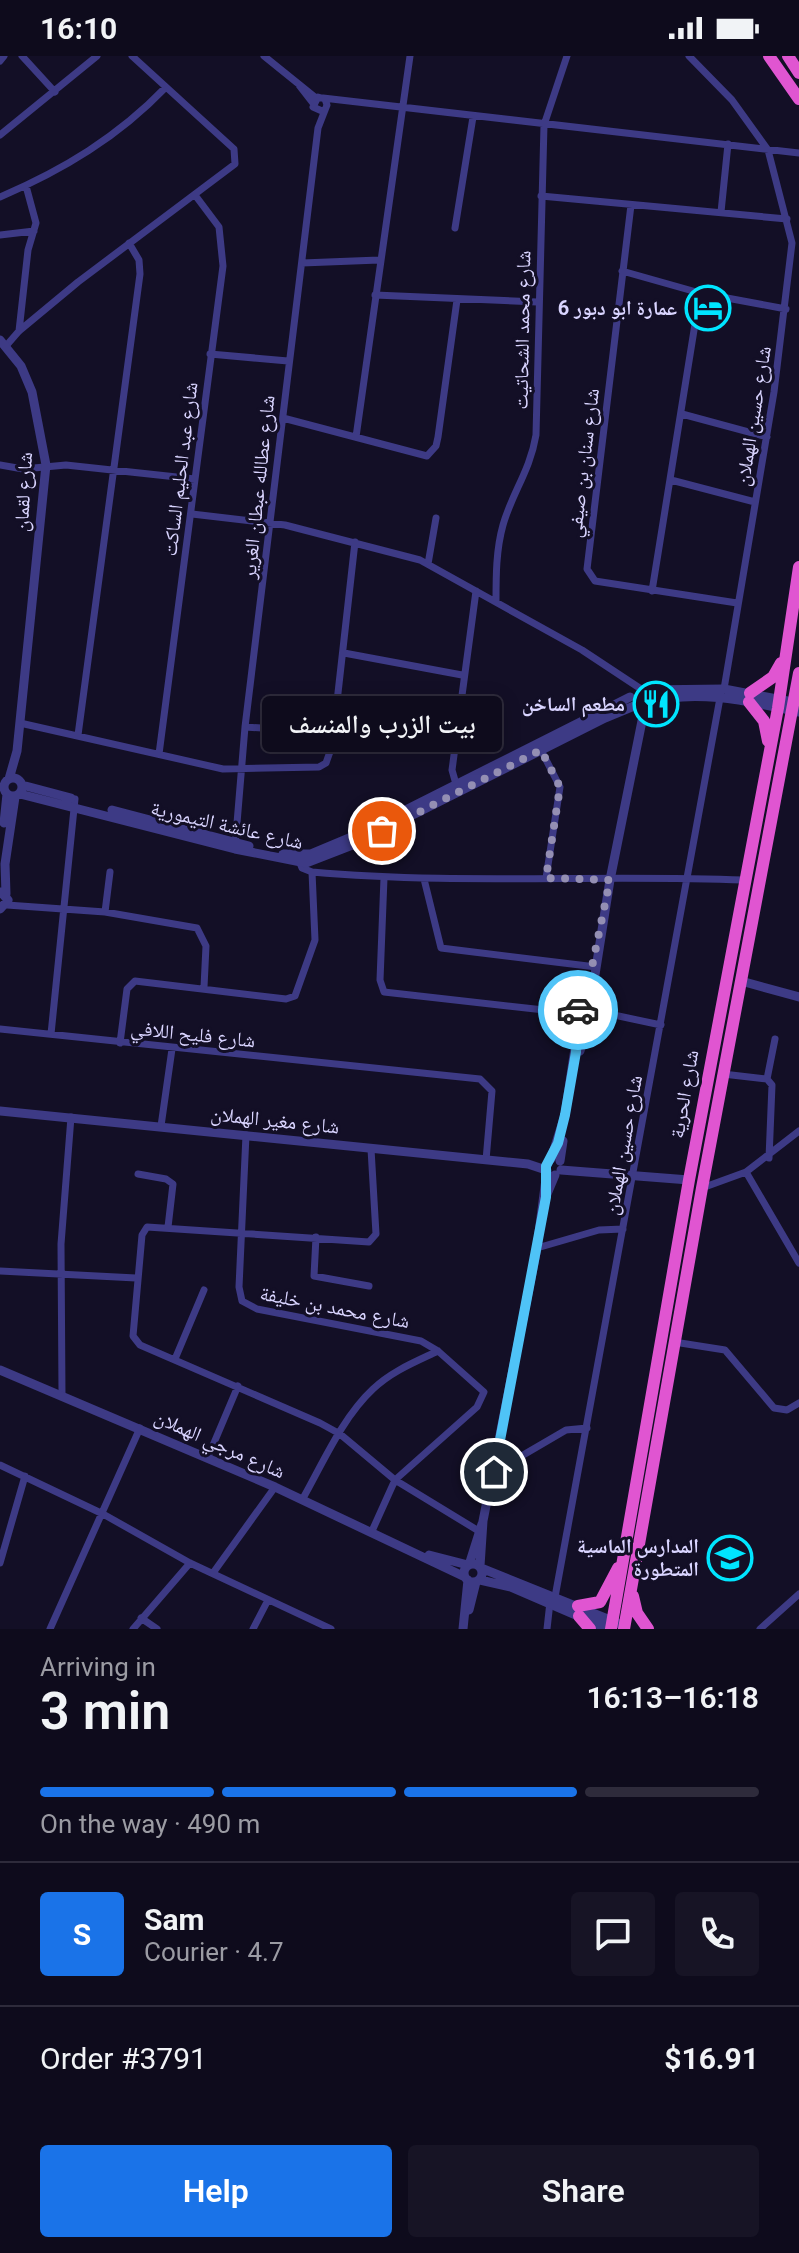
<!DOCTYPE html>
<html lang="en">
<head>
<meta charset="utf-8">
<style>
  body { margin:0; font-family:Roboto,"Noto Naskh Arabic",sans-serif; background:#171425; color:#f1f3f6; height:100vh; display:flex; flex-direction:column; font-size:30px; white-space:nowrap }
  * { box-sizing:border-box; margin:0 }
  p { font-size:26px; color:#9b9ba3 }
  .icon { flex:none; width:44px; height:44px; fill:none; stroke:currentColor; stroke-width:2; stroke-linecap:round; stroke-linejoin:round }
  .map { position:relative; height:1573px; overflow:hidden }
  .details { display:flex; flex-direction:column; background:#0e0b1c; flex:1 }
  .details>* { flex:none }
  .pin { position:absolute; display:grid; place-items:center; width:68px; height:68px; color:#fff; margin:-34px; border:4px solid #fff; border-radius:50%; box-shadow:0 2px 8px #0007 }
  .courier { position:absolute; display:grid; place-items:center; width:80px; height:80px; margin:-40px; border:6px solid #4fc3f7; border-radius:50%; background:#fff; color:#222; box-shadow:0 2px 10px #0007 }
  .bubble { position:absolute; height:56px; border-radius:8px; background:#0e0b1c; box-shadow:0 4px 20px #0003,0 0 0 2px #2e2b3b; font-size:26px; font-weight:600; line-height:56px; text-align:center }
  .headline em { font-style:normal; font-weight:600 }
  .headline div { display:flex; flex-direction:column-reverse }
  .headline { display:flex; align-items:center; justify-content:space-between; height:136px; padding:0 40px }
  h1 { font-size:52px; font-weight:600; line-height:60px }
  .bar { display:grid; grid-template-columns:repeat(4,1fr); gap:12px 8px; align-content:center; height:96px; padding:0 40px }
  .bar i { height:10px; border-radius:6px; background:#2e2b3b }
  .bar .on { background:#1a73e8 }
  .bar p { grid-column:span 4 }
  .line { display:flex; align-items:center; gap:20px; padding:0 40px; border-top:2px solid #2e2b3b }
  .line div { flex:1 }
  .round { display:grid; place-items:center; flex:none; width:84px; height:84px; border-radius:8px; background:#171425 }
  .primary-button { display:flex; gap:16px; margin-top:auto; padding:16px 40px }
  .primary-button a { flex:1; height:92px; border-radius:8px; background:#1a73e8; color:#fff; font-size:32px; font-weight:600; line-height:92px; text-align:center }
  .primary-button a+a { background:#171425; color:#f1f3f6 }
  .status { display:flex; justify-content:space-between; align-items:center; height:56px; padding:0 40px; background:#0e0b1c; direction:ltr }
  .status svg { height:22px; fill:currentColor }
  .map>svg:first-child { display:block }
</style>
</head>
<body>
<div class="status"><b>16:10</b><svg viewBox="0 0 49 12"><path d="M0 12V9h3v3zM5 12V6h3v6zM10 12V3h3v9zM15 12V0h3v12zM26 1h20v11H26zM47 4h2v5h-2z"/></svg></div>
<div class="map">
<svg width="799" height="1573" viewBox="0 0 799 1573">
  <rect width="100%" height="100%" fill="#130f26"/>
  <g fill="none" stroke-linecap="round" stroke-linejoin="round">
    <path stroke="#3d3a85" stroke-width="7" d="M22 0 55 36
      M264 0 316 42
      M689 0 732 44 768 94 792 187 774 336 724 633
      M0 5 4 0
      M299 29 313 47
      M323 42 799 97
      M0 79 97 0
      M541 140 787 163
      M0 141C63 114 118 81 166 31
      M631 149 587 513 595 525 737 547
      M721 156 728 88
      M455 172 473 61
      M0 179 34 175
      M302 207 379 204
      M622 215 700 237 786 253
      M375 239 537 246
      M19 275 28 194 36 167 26 130
      M6 290 19 275 78 226 235 108 234 93 132 0
      M210 298 288 305
      M682 358 767 381
      M283 362 427 400 436 390 438 381 457 244
      M356 381 410 0
      M0 409 23 413 66 409 195 423
      M671 424 755 446
      M192 458 285 469 420 504 582 594 641 633
      M428 508 436 462
      M652 535 700 237
      M496 546C496 520 496 494 503 469 512 437 530 415 536 379L544 69 567 0
      M344 597 462 619
      M20 667 223 713 319 711 326 707 332 690 355 486
      M245 671 376 679
      M78 679 140 218 139 204 129 187
      M541 694 560 731 546 822
      M159 698 223 210 219 171 195 139
      M456 728 452 714 476 535
      M235 791 245 671 318 72 327 49 325 43 318 41 313 51 322 55
      M298 802 302 812 312 816C456 829 600 818 744 824
      M384 822 380 924 384 936 562 956 578 953
      M424 823 441 892 596 911
      M7 849 105 856 197 872 206 890 204 931
      M105 856 110 816
      M595 955 661 969
      M594 964 608 961
      M0 973 480 1023 492 1035 486 1104
      M51 978 75 743
      M120 987 127 933 135 925 286 943 295 940 315 884 312 816
      M723 1018 767 1023 775 983
      M767 1023 772 1029 769 1102
      M161 1070 172 993
      M246 1079 239 1231 242 1245 257 1253 421 1285 438 1295 484 1336 477 1351 395 1424 372 1475
      M371 1093 376 1178 369 1186 147 1171 142 1179 133 1280 140 1289 320 1367 340 1378 395 1424 482 1477
      M746 1116 799 1207
      M138 1118 166 1123 173 1128 168 1171
      M702 1132 746 1116 799 1075
      M316 1181 314 1220 369 1230
      M537 1192 599 1174 623 1173
      M0 1215 136 1222
      M674 1286 725 1294 774 1352 787 1354 799 1347
      M175 1303 204 1234
      M62 1338 61 1188 71 1061
      M208 1401 238 1330
      M0 1409 103 1458 190 1507 331 1573
      M494 1416 566 1374 587 1372
      M302 1444C323 1407 342 1362 373 1333 392 1315 415 1306 438 1295
      M0 1507 25 1420
      M213 1517 275 1431
      M555 1541 720 642
      M141 1562 157 1573
      M50 1573 140 1372
      M133 1573 190 1507
      M253 1573 268 1544
      M547 1573 550 1546
      M760 1573 799 1538"/>
    <path stroke="#3d3a85" stroke-width="9" d="M0 284 21 310 32 336 46 409 17 695 9 723
      M645 634 724 633 799 647
      M648 647C695 632 752 646 799 656
      M4 731a9 9 0 1 1 18 0a9 9 0 1 1-18 0Z
      M22 729 71 742
      M20 738 235 793 306 807 355 788 605 662 634 650
      M112 754 249 790
      M4 767 7 738
      M283 798H311L354 780 630 641
      M6 838 5 808 15 741
      M0 853 8 844 1 836
      M741 925 799 941
      M577 959a9 9 0 1 1 18 0a9 9 0 1 1-18 0Z
      M590 950 610 824 645 650
      M580 995 588 968
      M0 1055 528 1108 546 1114
      M551 1103 565 1059 579 966
      M560 1105 563 1085
      M561 1114 689 1124
      M547 1138 555 1119
      M0 1314 275 1431 465 1521
      M429 1499 468 1509
      M464 1517a9 9 0 1 1 18 0a9 9 0 1 1-18 0Z
      M469 1509 482 1468
      M480 1510 483 1465 537 1192 547 1115
      M481 1512 625 1570
      M480 1524 511 1531 608 1573
      M469 1554 476 1526
      M463 1573 468 1524"/>
    <path stroke="#e055d1" stroke-width="12" d="M769 0 799 43
      M788 0 799 17
      M750 637 773 621 781 607
      M749 646 764 665 768 685
      M633 1540 637 1557 648 1573
      M578 1550 600 1546 618 1512
      M579 1560 590 1573
      M611 1573 689 1124 778 652 799 511
      M624 1573 702 1132 799 617"/>
  </g>
  <g fill="none" stroke-linecap="round" stroke-linejoin="round">
    <path stroke="#948fb3" stroke-width="8" stroke-dasharray="0 14.4" d="M382 775 541 694 560 731 546 822 610 824 584 949 578 954"/>
    <path stroke="#4fc3f7" stroke-width="10" d="M494 1416 546 1141V1110L558 1087 565 1059 576 996 578 954"/>
  </g>
  <defs>
    <g id="hotel-ring" transform="scale(2.3)"><circle r="9.5" fill="#130f26" stroke="#00e5ff" stroke-width="1.5"/><path d="M-6-4.5h1.5V1H6V5H4.5V3h-9V5H-6ZM-4 0a1.8 1.8 0 1 1 3.6 0ZM.5 0V-2.5h3Q6-2.5 6 0Z" fill="#00e5ff"/></g>
    <g id="restaurant-ring" transform="scale(2.3)"><circle r="9.5" fill="#130f26" stroke="#00e5ff" stroke-width="1.5"/><path d="M-5-6h1v4h1v-4h1v4h1v-4h1v5L-1.5 .5V6h-2V.5L-5-1ZM5-6V6H3V1.5H1.5Q1.5-4 5-6Z" fill="#00e5ff"/></g>
    <g id="school-ring" transform="scale(2.3)"><circle r="9.5" fill="#130f26" stroke="#00e5ff" stroke-width="1.5"/><path d="M0-5L7-2L0 1L-7-2ZM-4 1L0 2.5L4 1V4Q0 6-4 4Z" fill="#00e5ff"/></g>
  </defs>
  <g fill-rule="evenodd">
    <use href="#hotel-ring" x="708" y="252"/>
    <use href="#restaurant-ring" x="656" y="648"/>
    <use href="#school-ring" x="730" y="1502"/>
  </g>
  <g text-anchor="middle" stroke-width="6" stroke-linejoin="round" paint-order="stroke">
    <g font-size="20" font-weight="bold" fill="#d9d4ff" stroke="#130f26" text-anchor="end">
      <text x="677" y="259">عمارة ابو دبور 6</text>
      <text x="625" y="655">مطعم الساخن</text>
      <text x="699" y="1497">المدارس الماسية<tspan x="699" dy="23">المتطورة</tspan></text>
    </g>
    <g font-size="20" fill="#d9d4ff" stroke="#130f26">
      <text transform="translate(522 274) rotate(-89)" y="7">شارع محمد الشحاتيت</text>
      <text transform="translate(753 360) rotate(-81)" y="7">شارع حسين الهملان</text>
      <text transform="translate(583 407) rotate(-83)" y="7">شارع سنان بن صيفي</text>
      <text transform="translate(180 413) rotate(-83)" y="7">شارع عبد الحليم الساكت</text>
      <text transform="translate(258 431) rotate(-84)" y="7">شارع عطالله عبطان الغرير</text>
      <text transform="translate(23 436) rotate(-87)" y="7">شارع لقمان</text>
      <text transform="translate(227 769) rotate(13)" y="7">شارع عائشة التيمورية</text>
      <text transform="translate(193 978) rotate(6)" y="7">شارع فليح اللافي</text>
      <text transform="translate(684 1038) rotate(-80)" y="7">شارع الحرية</text>
      <text transform="translate(275 1064) rotate(6)" y="7">شارع مغير الهملان</text>
      <text transform="translate(623 1089) rotate(-80)" y="7">شارع حسين الهملان</text>
      <text transform="translate(335 1251) rotate(11)" y="7">شارع محمد بن خليفة</text>
      <text transform="translate(220 1388) rotate(24)" y="7">شارع مرجي الهملان</text>
    </g>
  </g>
</svg>
<div class="pin" style="left:382px;top:775px;background:#ea580c"><svg class="icon" aria-label="bag" viewBox="0 0 24 24"><path d="M5 8h14l-1 12H6zM9 8a3 3 0 0 1 6 0"/></svg></div>
<div class="pin" style="left:494px;top:1416px;background:#1f2937"><svg class="icon" aria-label="home" viewBox="0 0 24 24"><path d="M3 11l9-7 9 7M6 9v11h12V9"/></svg></div>
<div class="courier" style="left:578px;top:954px"><svg class="icon" aria-label="car" viewBox="0 0 24 24"><path d="M5 17H2v-5l4-1 3-4h7l3 4 3 1v5h-3M9 17h6M6 11h13"/><circle cx="7" cy="17" r="2"/><circle cx="17" cy="17" r="2"/></svg></div>
<div class="bubble" style="left:262px;top:640px;width:240px">بيت الزرب والمنسف</div>
</div>
<section class="details">
<div class="headline"><div><h1>3 min</h1><p>Arriving in</p></div><em>16:13–16:18</em></div>
<div class="bar"><i class="on"></i><i class="on"></i><i class="on"></i><i></i><p>On the way · 490 m</p></div>
<div class="line" style="height:144px"><b class="round" style="background:#1a73e8;color:#fff">S</b><div><b>Sam</b><p>Courier · 4.7</p></div><a class="round"><svg class="icon" aria-label="chat" viewBox="0 0 24 24"><path d="M4 5h16v11H9l-5 4z"/></svg></a><a class="round"><svg class="icon" aria-label="phone" viewBox="0 0 24 24"><path d="M5 4h4l2 5-3 2q2 4 5 5l2-3 5 2v4C11 20 4 13 5 4z"/></svg></a></div>
<div class="line" style="height:104px"><div>Order #3791</div><b>$16.91</b></div>
<div class="primary-button"><a>Help</a><a>Share</a></div>
</section>
</body>
</html>
